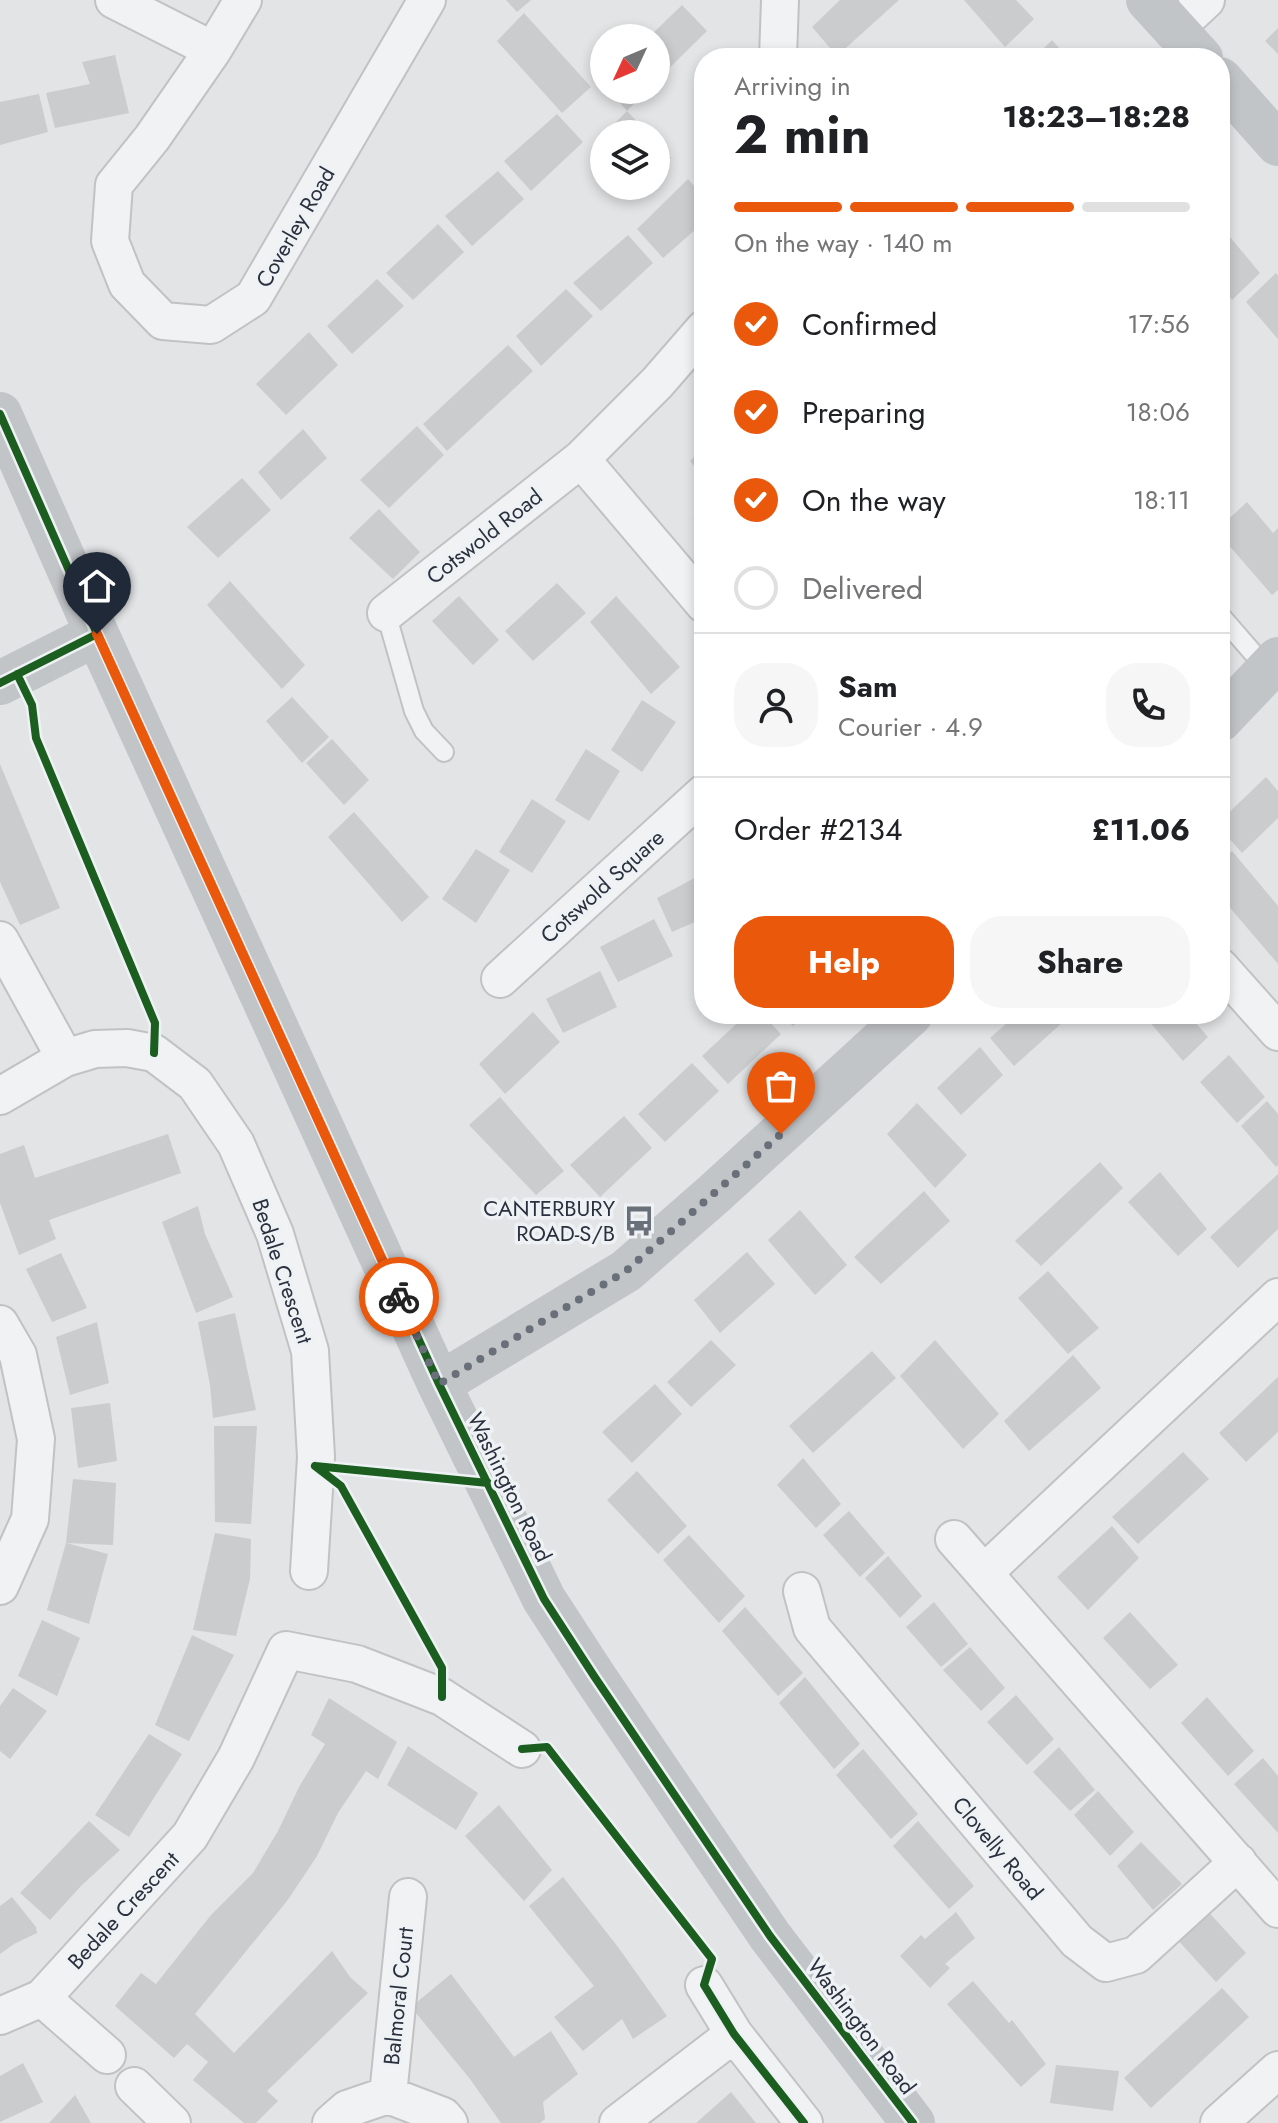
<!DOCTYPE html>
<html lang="en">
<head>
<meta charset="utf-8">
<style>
  body { margin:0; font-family:Jost,sans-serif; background:#f6f6f6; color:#202124; height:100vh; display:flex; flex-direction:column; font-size:30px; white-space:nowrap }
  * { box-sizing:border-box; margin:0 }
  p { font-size:26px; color:#757577 }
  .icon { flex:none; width:44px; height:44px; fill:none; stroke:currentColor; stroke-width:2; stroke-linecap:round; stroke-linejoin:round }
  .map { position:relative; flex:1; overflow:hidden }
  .side { position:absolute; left:694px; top:48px; width:536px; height:976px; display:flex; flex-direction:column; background:#fff; border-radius:32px; box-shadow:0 4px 12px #0003 }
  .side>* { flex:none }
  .needle { width:52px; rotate:226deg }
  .buttons { position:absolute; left:590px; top:24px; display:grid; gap:16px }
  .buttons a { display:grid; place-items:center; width:80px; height:80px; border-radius:50%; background:#fff; box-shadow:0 4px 12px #0003; font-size:40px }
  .pin { position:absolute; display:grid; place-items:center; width:68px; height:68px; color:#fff; margin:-82px -34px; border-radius:50% 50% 50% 0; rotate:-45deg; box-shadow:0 0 8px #0007 }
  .pin .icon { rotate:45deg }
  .courier { position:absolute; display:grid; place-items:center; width:80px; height:80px; margin:-40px; border:6px solid #ea580c; border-radius:50%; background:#fff; color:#222; box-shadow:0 2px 10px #0007 }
  .head em { font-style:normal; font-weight:700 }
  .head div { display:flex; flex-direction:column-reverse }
  .head { display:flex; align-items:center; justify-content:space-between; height:136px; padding:0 40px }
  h1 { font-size:52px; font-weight:700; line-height:60px }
  .bar { display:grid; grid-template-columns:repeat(4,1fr); gap:12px 8px; align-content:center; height:96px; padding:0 40px }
  .bar i { height:10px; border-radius:6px; background:#e0e0e0 }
  .bar .on { background:#ea580c }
  .bar p { grid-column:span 4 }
  .line { display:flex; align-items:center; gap:20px; padding:0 40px; border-top:2px solid #e0e0e0 }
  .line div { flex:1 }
  .round { display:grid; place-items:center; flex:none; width:84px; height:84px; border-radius:32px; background:#f6f6f6 }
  ol { padding:0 40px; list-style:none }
  li { display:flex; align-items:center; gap:24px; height:88px }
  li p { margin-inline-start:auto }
  li .icon { padding:8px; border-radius:50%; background:#ea580c; color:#fff; stroke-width:4 }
  li:last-child { color:#757577 }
  li i { width:44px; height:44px; border:4px solid #e0e0e0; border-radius:50% }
  .primary-button { display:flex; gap:16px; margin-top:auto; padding:16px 40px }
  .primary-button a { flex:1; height:92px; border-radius:32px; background:#ea580c; color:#fff; font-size:32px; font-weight:700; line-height:92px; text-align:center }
  .primary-button a+a { background:#f6f6f6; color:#202124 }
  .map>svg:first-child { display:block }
</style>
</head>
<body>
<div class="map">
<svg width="1278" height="2123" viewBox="0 0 1278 2123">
  <rect width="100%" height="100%" fill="#e2e4e6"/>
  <path fill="#caccce" d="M506 0H531L517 12Z
    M840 0H899L837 56 812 27Z
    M964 0H1016L1034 19 1005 47Z
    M682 5 707 31 656 81V38H648Z
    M524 13 591 87 562 113 497 41Z
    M1278 28V54L1265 41Z
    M1052 40 1068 58H1034Z
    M115 55 129 113 55 128 46 93 90 84 82 62Z
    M609 90H647L627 111Z
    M39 94 48 132 0 145V102Z
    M627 111 649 134H604V141L601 137Z
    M557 114 583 142 531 191 504 161Z
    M656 142 671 158 656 175Z
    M498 171 524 199 472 246 445 216Z
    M688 179 704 197V222L663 258 637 229Z
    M438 224 464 252 413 300 386 273Z
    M1220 225 1260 273 1232 300 1220 286Z
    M628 235 653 263 601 311 573 283Z
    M1276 273 1278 276V339L1246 302Z
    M377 279 404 306 352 354 327 326Z
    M566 289 593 316 541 366 516 336Z
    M309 332 338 365 286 415 256 384Z
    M508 345 533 371 447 451 423 424Z
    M417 426 444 455 389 508 360 480Z
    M303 429 327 458 281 500 258 472Z
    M704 447V478L690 461Z
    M242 478 271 510 218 558 187 527Z
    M1247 502 1273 533 1278 528V590L1272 595 1220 535V527Z
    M704 508V531L693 518Z
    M379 509 420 552 393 579 349 538Z
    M230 581 305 665 282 689 207 605Z
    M557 583 586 613 533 661 505 631Z
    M459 596 499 640 473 665 432 621Z
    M616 596 680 667 651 694 590 622Z
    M292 697 329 737 302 763 266 721Z
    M642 700 676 722 642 772 611 750Z
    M332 739 369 780 344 805 306 763Z
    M586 749 620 771 589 821 555 800Z
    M0 764 60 908 20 925 0 882Z
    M1266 777 1278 791V818L1242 853 1220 828V821Z
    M532 799 566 821 532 873 499 852Z
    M354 812 429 897 402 922 328 837Z
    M476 849 510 870 476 923 442 899Z
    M1232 851 1278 906V964L1220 896V864Z
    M704 873V918L672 932 657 898Z
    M654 919 673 956 618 982 600 947Z
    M600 971 617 1007 563 1033 546 999Z
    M533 1012 560 1042 505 1094 479 1064Z
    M747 1014H762L781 1034 728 1084 702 1056Z
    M781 1014H806L793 1026Z
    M1017 1014H1072L1014 1066 990 1038Z
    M1155 1014H1188L1208 1037 1183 1061 1148 1020Z
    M980 1047 1003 1075 961 1115 937 1088Z
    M1229 1055 1265 1097 1237 1123 1200 1082Z
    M692 1063 719 1091 665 1142 638 1114Z
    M500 1097 564 1171 536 1195 469 1125Z
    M1267 1101 1278 1114V1165L1276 1167 1241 1126Z
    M917 1103 967 1155 935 1188 887 1134Z
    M624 1116 652 1148 600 1197 570 1165Z
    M168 1134 181 1173 49 1220 56 1239 19 1255 0 1203V1154L24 1145 35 1178Z
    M1100 1162 1123 1188 1041 1266 1015 1241Z
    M1160 1172 1207 1229 1178 1256 1128 1202Z
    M1278 1174V1229L1238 1268 1210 1237Z
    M924 1191 950 1221 881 1284 854 1257Z
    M198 1206 205 1234 233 1297 196 1313 162 1222Z
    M800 1210 847 1265 815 1295 768 1240Z
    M747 1252 775 1284 720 1333 694 1300Z
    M61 1253 87 1308 52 1322 26 1269Z
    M1048 1271 1099 1328 1068 1354 1018 1298Z
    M235 1313 256 1410 213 1418 210 1385 198 1322Z
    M97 1322 109 1383 70 1395 56 1337Z
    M711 1340 736 1365 691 1407 667 1382Z
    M935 1340 999 1414 963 1449 900 1376Z
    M872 1351 896 1378 813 1453 789 1426Z
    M1073 1355 1101 1388 1029 1451 1004 1421Z
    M1278 1377V1432L1246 1462 1219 1433Z
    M655 1384 682 1414 632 1463 602 1432Z
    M110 1403 117 1461 78 1468 71 1408Z
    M214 1426H257L251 1524 215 1522Z
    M1183 1452 1209 1479 1138 1544 1112 1517Z
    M803 1458 841 1504 816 1528 777 1485Z
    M637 1471 687 1526 658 1554 607 1500Z
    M73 1479 116 1483 113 1545 66 1543 108 1554 89 1624 47 1610 66 1543Z
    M849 1511 885 1553 860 1577 823 1535Z
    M1112 1526 1139 1558 1088 1610 1057 1577Z
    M215 1533 251 1539 250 1579 236 1636 193 1630Z
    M689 1535 745 1596 719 1623 663 1560Z
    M888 1556 922 1596 900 1618 865 1578Z
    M934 1602 968 1644 941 1667 906 1627Z
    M745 1607 803 1673 778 1696 722 1631Z
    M1130 1612 1178 1665 1150 1689 1103 1638Z
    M42 1620 80 1638 57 1696 18 1676Z
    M192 1635 234 1655 189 1741 155 1725Z
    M970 1647 1005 1688 981 1711 943 1670Z
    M805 1677 860 1744 834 1769 779 1703Z
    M13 1688 47 1711 10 1759 0 1751V1706Z
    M1016 1695 1054 1739 1027 1765 987 1722Z
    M1207 1697 1254 1751 1228 1776 1181 1723Z
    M329 1698 397 1742 378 1779 366 1771 338 1813 317 1856 287 1901 195 2014 234 2053 332 1951 350 1977 368 1993 267 2091 278 2101 256 2123H244L193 2080 208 2062 187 2044 174 2058 115 2006 141 1973 156 1984 211 1915 253 1873 278 1831 299 1787 325 1744 311 1735Z
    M149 1734 182 1754 129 1837 95 1815Z
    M408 1746 478 1793 456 1830 387 1785Z
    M1059 1747 1095 1790 1070 1811 1033 1772Z
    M863 1749 918 1814 891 1839 836 1775Z
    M1263 1758 1278 1776V1833L1234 1784Z
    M1098 1791 1134 1832 1110 1856 1074 1815Z
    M499 1805 552 1870 524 1901 465 1836Z
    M89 1821 120 1850 81 1886 50 1920 20 1893Z
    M918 1821 974 1886 949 1909 893 1846Z
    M1141 1842 1182 1884 1153 1910 1117 1866Z
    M563 1877 618 1947 667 2016 633 2039 622 2019 583 2051 554 2017 594 1986 529 1906Z
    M12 1897 36 1927 37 1933 14 1944 0 1954V1906Z
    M1204 1907 1246 1953 1216 1982 1175 1937Z
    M956 1912 975 1938 945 1964 950 1968 930 1988 900 1956 921 1935 925 1939Z
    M451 1974 514 2057 551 2031 578 2074 543 2102 545 2119 540 2123H501L470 2079 411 2007Z
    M973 1981 1009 2023 1012 2020 1046 2064 1021 2087 947 2004Z
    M1222 1988 1249 2017 1151 2108 1124 2078Z
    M23 2063 43 2102 0 2122V2076Z
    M1056 2065 1119 2071 1113 2111 1050 2103Z
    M731 2092 756 2123H696Z
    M75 2095 91 2123H49Z"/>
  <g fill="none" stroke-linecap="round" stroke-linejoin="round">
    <g stroke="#c0c2c4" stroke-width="22">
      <path id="lane" d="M386 613 414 711 424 731 444 752
        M1220 615 1267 669"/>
    </g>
    <g stroke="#c0c2c4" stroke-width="40">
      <path id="street" d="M114 0 213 50
        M243 0 213 50 152 138 114 185 110 241 127 284 163 321 211 325 253 298 427 0
        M1175 29 1206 0
        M778 58 780 0
        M704 329 657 383 581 459 704 604
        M386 613 581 459
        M0 940 65 1058
        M1220 967 1278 1032
        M500 979 704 793
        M0 1096 65 1058 95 1049 127 1048 154 1053 195 1084 236 1144 275 1234 310 1351 316 1457 309 1571
        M0 1324 18 1355 36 1439 30 1519 0 1586
        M954 1539 1278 1909
        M985 1572 1278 1297
        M802 1591 812 1628 1077 1941 1106 1963 1136 1955 1238 1862
        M704 1985 734 2034 804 2123
        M42 1998 107 2055
        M0 2016 42 1998 190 1836 236 1758 286 1650 357 1664 442 1697 522 1749
        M134 2086 172 2123
        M388 2095 408 1897
        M331 2123 347 2109 388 2095 443 2116 449 2123
        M618 2123 734 2034
        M1219 2123 1278 2070"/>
    </g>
    <use href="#lane" stroke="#f0f2f3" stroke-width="18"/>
    <use href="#street" stroke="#f0f2f3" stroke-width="36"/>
    <path stroke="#c2c5c8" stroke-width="44" d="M1148 0 1201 58
      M1220 79 1278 144
      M0 414 97 634 439 1384 544 1599 594 1676 770 1936 913 2123
      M0 683 97 634
      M1220 720 1278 659
      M439 1384 626 1271 715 1193 911 1014"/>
    <g stroke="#eff2f5" stroke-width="13">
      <path id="cycleway" d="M0 414 97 634 439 1384 544 1599 594 1676 770 1936 913 2123
        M17 674 32 705 36 738 155 1023 154 1053
        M0 683 97 634
        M315 1466 341 1486 442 1668V1697
        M315 1466 488 1483
        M522 1749 547 1747 712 1959 704 1985 734 2034 804 2123"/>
    </g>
    <use href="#cycleway" stroke="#1b5e20" stroke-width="8"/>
  </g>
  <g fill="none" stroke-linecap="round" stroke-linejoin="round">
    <path stroke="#6a7079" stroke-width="8" stroke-dasharray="0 14.4" d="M399 1297 439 1384 626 1271 781 1134"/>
    <path stroke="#ea580c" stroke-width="10" d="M97 634 399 1297"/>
  </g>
  <defs>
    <g id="bus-bare" transform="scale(2.4)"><path d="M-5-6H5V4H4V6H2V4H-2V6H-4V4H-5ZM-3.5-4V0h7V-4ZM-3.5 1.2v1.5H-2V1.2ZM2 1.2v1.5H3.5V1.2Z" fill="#6a7079" stroke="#eff2f5" stroke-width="2.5" paint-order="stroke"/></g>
  </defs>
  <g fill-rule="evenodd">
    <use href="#bus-bare" x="639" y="1221"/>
  </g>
  <g text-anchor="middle" stroke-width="7" stroke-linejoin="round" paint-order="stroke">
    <g font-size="22" fill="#2a313e" stroke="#eff2f5">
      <text transform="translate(295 227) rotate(-60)" y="8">Coverley Road</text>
      <text transform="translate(484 536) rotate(-38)" y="8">Cotswold Road</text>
      <text transform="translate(602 886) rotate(-42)" y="8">Cotswold Square</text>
      <text transform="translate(283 1271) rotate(72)" y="8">Bedale Crescent</text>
      <text transform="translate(510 1487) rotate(64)" y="8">Washington Road</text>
      <text transform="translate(998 1848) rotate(50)" y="8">Clovelly Road</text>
      <text transform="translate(123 1910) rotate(-47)" y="8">Bedale Crescent</text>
      <text transform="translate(398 1996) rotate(-84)" y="8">Balmoral Court</text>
      <text transform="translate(862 2026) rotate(53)" y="8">Washington Road</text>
    </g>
    <g font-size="22" fill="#2a313e" stroke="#eff2f5" text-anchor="end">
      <text x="615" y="1216">CANTERBURY<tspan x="615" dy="25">ROAD-S/B</tspan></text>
    </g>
  </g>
</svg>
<div class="buttons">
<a><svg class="needle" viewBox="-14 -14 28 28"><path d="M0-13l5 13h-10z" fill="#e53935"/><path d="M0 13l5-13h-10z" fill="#757577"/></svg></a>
<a><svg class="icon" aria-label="layers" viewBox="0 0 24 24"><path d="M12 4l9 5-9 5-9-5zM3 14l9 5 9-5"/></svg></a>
</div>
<div class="pin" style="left:781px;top:1134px;background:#ea580c"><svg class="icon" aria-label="bag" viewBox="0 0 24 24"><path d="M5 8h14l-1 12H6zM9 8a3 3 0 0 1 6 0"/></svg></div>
<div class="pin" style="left:97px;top:634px;background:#1f2937"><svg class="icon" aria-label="home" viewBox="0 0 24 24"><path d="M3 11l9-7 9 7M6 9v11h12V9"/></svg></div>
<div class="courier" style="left:399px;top:1297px"><svg class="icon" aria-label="bike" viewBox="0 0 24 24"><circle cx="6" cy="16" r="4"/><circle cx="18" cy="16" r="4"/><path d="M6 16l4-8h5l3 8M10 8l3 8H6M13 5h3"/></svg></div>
<section class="side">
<div class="head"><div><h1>2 min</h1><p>Arriving in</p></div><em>18:23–18:28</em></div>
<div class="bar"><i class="on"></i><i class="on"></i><i class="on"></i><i></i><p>On the way · 140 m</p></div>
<ol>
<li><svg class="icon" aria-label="check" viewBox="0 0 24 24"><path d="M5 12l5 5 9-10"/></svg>Confirmed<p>17:56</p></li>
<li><svg class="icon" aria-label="check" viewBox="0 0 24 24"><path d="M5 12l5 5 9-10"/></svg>Preparing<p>18:06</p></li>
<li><svg class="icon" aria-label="check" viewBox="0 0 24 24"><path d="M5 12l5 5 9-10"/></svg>On the way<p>18:11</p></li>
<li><i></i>Delivered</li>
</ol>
<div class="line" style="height:144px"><a class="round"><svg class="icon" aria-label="person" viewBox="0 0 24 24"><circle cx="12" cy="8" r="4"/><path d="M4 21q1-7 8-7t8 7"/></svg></a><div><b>Sam</b><p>Courier · 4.9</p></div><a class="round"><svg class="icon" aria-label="phone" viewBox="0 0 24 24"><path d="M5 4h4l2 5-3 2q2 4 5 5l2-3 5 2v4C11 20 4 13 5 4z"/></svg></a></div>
<div class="line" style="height:104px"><div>Order #2134</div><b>£11.06</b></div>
<div class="primary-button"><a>Help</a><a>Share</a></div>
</section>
</div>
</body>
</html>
